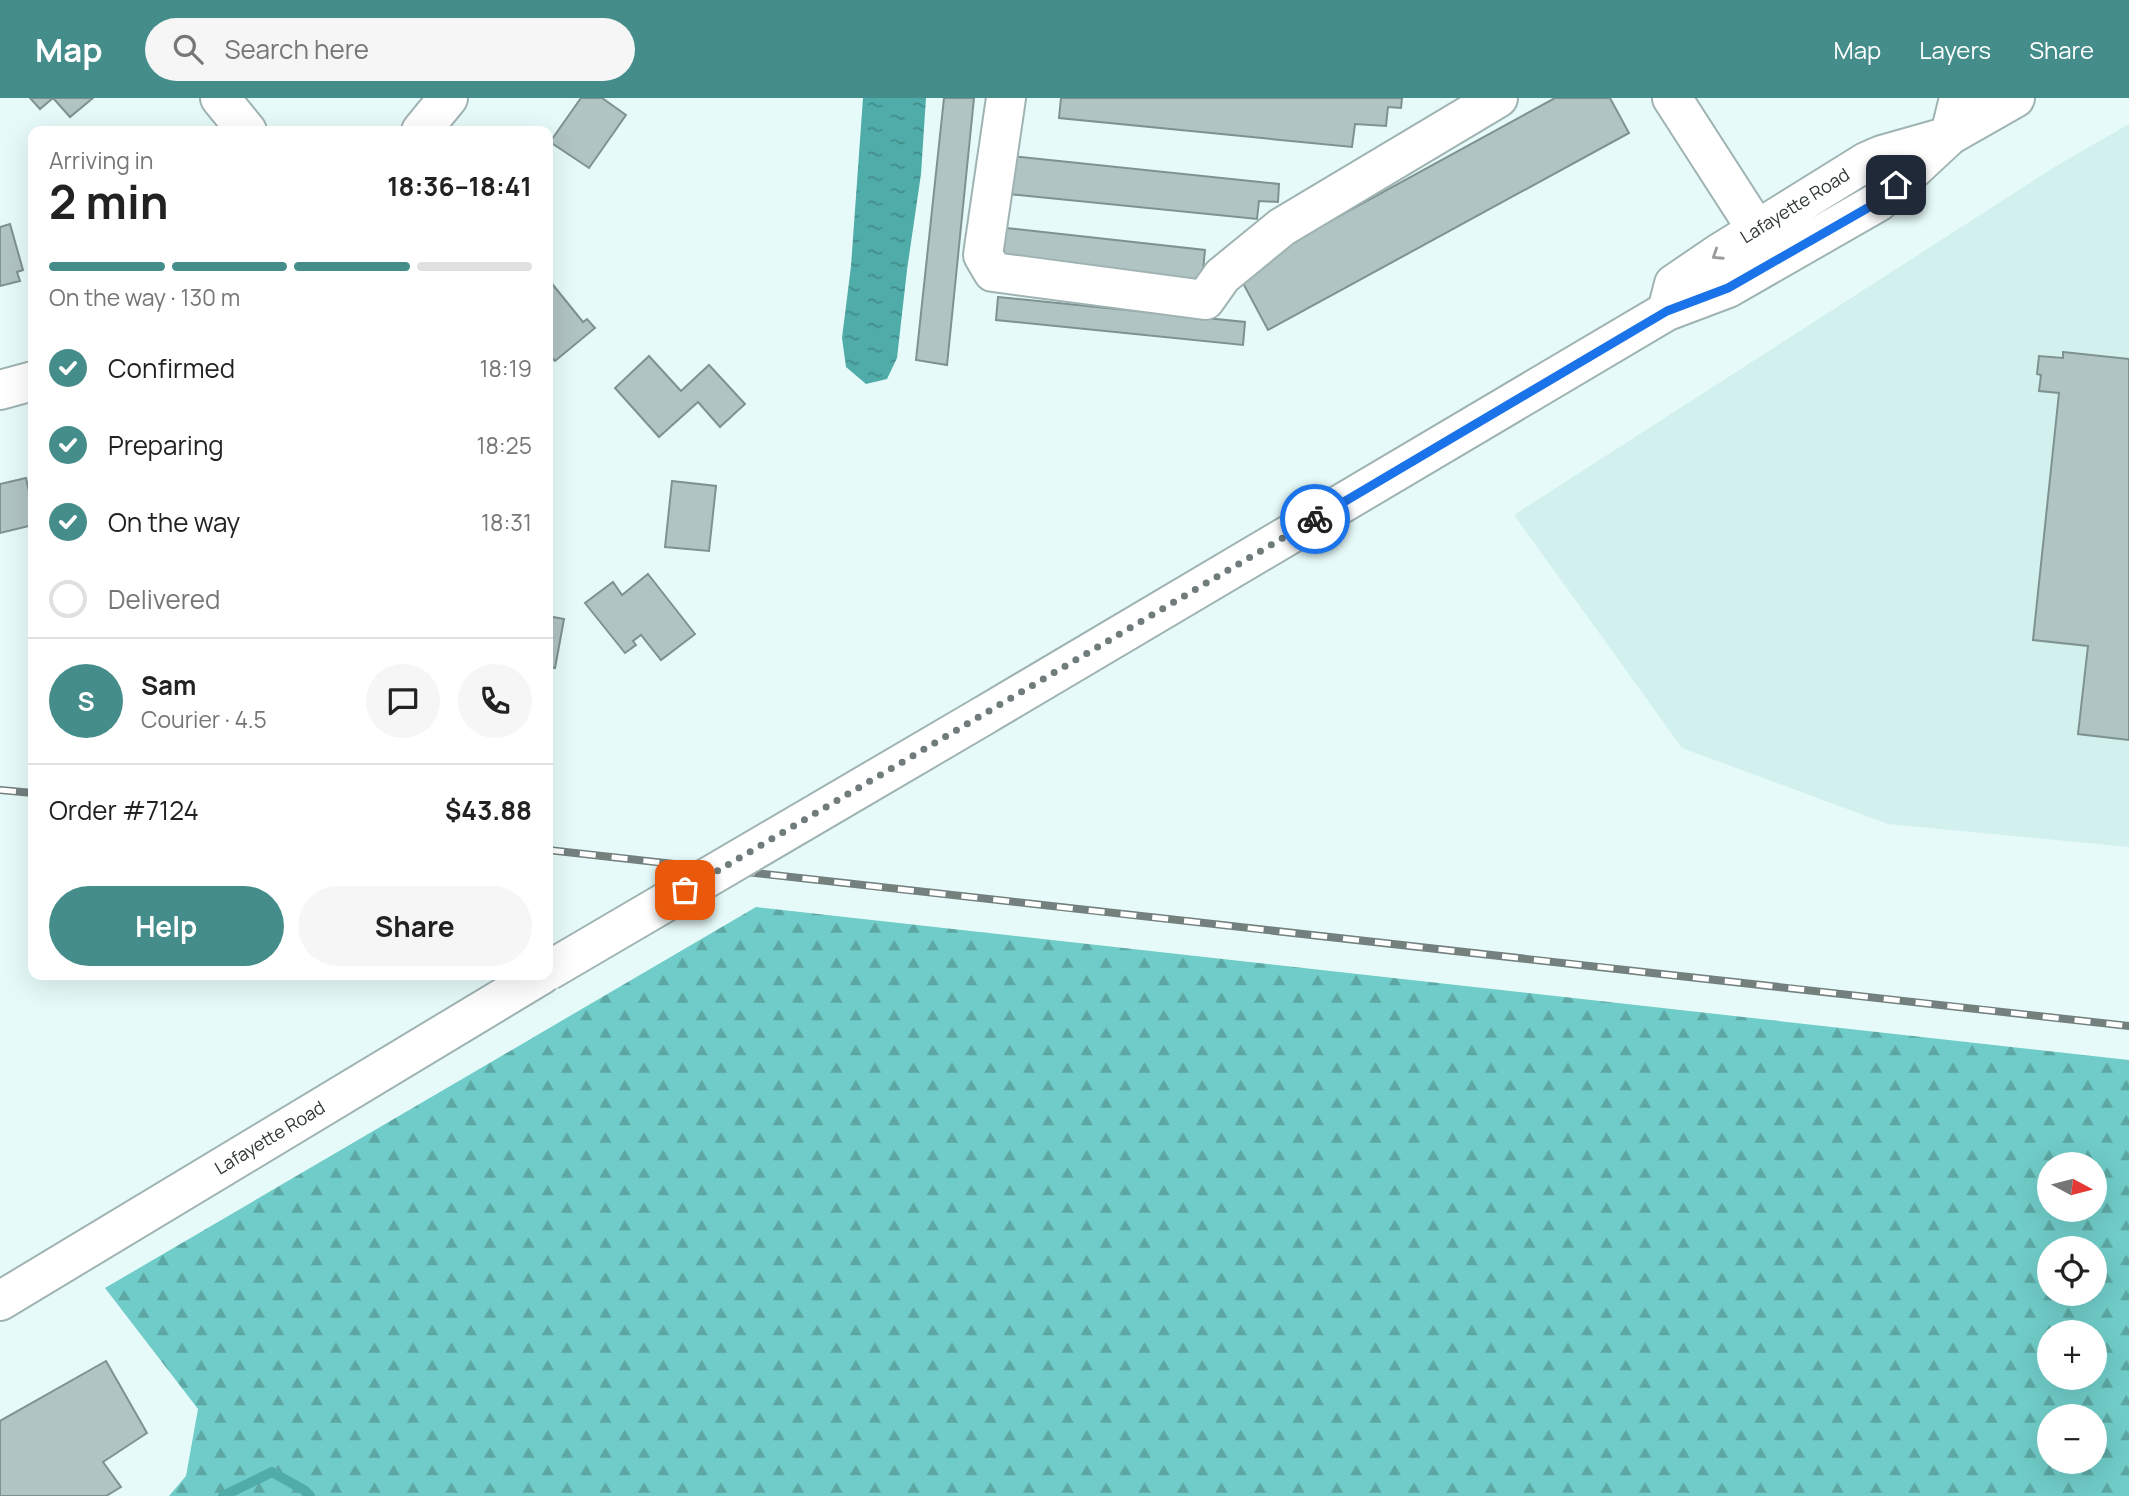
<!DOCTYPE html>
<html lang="en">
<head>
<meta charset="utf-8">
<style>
  body { margin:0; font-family:Manrope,sans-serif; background:#f6f6f6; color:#222; height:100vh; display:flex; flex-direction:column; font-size:26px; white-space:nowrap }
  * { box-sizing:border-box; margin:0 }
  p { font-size:23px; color:#767676 }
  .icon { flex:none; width:38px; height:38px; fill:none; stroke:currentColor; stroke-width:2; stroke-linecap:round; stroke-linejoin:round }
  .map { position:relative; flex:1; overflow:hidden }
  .drawer { position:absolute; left:28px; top:28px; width:525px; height:854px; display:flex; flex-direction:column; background:#fff; border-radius:14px; box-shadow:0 7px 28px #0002 }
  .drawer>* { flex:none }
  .needle { width:46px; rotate:97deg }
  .tools { position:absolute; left:2037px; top:1054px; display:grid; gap:14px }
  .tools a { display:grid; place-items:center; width:70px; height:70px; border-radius:50%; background:#fff; box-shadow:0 7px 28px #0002; font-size:35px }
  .pin { position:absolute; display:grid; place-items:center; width:60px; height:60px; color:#fff; margin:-30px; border-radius:14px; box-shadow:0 4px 10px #0006 }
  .courier { position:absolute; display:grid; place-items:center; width:70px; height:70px; margin:-35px; border:5px solid #1a73e8; border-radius:50%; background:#fff; color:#222; box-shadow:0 2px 9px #0007 }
  .headline em { font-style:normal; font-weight:700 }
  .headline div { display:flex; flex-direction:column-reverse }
  .headline { display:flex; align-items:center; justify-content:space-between; height:119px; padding:0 21px }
  h1 { font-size:46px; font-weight:700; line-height:52px }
  .bar { display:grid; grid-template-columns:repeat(4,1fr); gap:10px 7px; align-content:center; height:84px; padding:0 21px }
  .bar i { height:9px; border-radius:5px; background:#e0e0e0 }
  .bar .current { background:#458d8a }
  .bar p { grid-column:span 4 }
  .line { display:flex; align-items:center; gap:18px; padding:0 21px; border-top:2px solid #e0e0e0 }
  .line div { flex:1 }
  .round { display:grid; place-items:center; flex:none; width:74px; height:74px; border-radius:37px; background:#f6f6f6 }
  ol { padding:0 21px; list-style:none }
  li { display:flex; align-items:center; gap:21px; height:77px }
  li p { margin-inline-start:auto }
  li .icon { padding:7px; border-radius:50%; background:#458d8a; color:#fff; stroke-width:4 }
  li:last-child { color:#767676 }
  li i { width:38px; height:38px; border:4px solid #e0e0e0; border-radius:50% }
  .action { display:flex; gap:14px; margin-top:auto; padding:14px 21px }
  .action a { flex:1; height:80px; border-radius:42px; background:#458d8a; color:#fff; font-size:28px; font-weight:700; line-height:80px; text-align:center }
  .action a+a { background:#f6f6f6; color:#222 }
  header { display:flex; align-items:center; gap:42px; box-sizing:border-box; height:98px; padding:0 35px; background:#458d8a; color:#fff }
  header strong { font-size:33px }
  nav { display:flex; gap:38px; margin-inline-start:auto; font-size:24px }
  .search { width:490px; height:63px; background:#f6f6f6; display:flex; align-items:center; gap:18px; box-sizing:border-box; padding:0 24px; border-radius:38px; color:#767676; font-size:26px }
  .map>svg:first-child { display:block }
</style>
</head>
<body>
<header>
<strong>Map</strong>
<div class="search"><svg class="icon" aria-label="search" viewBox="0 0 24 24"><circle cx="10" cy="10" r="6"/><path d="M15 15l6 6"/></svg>Search here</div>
<nav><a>Map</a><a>Layers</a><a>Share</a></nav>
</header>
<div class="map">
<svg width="2129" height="1398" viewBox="0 0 2129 1398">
  <defs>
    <pattern id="forest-firs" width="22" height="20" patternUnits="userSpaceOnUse" patternTransform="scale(1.75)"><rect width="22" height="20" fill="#70ccc8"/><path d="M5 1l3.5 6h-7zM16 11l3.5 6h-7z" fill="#5ca7a3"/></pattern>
    <pattern id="water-ripples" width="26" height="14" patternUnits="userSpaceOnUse" patternTransform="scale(1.75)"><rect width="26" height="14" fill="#4faca8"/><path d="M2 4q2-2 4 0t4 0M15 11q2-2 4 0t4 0" fill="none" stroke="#428d8a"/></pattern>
  </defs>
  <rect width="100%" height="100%" fill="#e6fbf9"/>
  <path fill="#d2f0ee" d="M2129 26V749L1888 726 1682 650 1514 417 2056 68Z"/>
  <path fill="url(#forest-firs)" fill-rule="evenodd" d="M756 809 2129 962V1398H169L186 1378 198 1311 105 1190ZM2049 1066H2095V1111H2049ZM2049 1150H2095V1195H2049ZM2049 1234H2095V1279H2049ZM2049 1318H2095V1363H2049Z"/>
  <path fill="url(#water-ripples)" d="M863 0H926L921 76 907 172 897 260 887 281 866 286 846 269 842 240 851 168Z"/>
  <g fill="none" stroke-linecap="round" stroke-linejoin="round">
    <path stroke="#4faca8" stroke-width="10" d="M223 1398 272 1374 304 1392 310 1398"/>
  </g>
  <path fill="#b0c4c3" stroke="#7e9290" stroke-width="2" d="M30 0H53L40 11Z
    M53 0H93L70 19Z
    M581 0H602L626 17 589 70 550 44Z
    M944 0H974L947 267 916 262Z
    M1061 0H1402L1401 10 1388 9 1386 28 1355 26 1352 49 1059 20Z
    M1555 0H1610L1629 35 1268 232 1237 174Z
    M1012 58 1279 86 1278 104 1259 103 1257 121 1008 96Z
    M10 126 23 172 17 174 20 183 0 188V129Z
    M1006 130 1205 152 1202 183 1003 161Z
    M549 182 583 224 587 221 595 230 555 263 548 256Z
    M998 199 1245 224 1243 247 996 222Z
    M2063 254 2129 261V642L2078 636 2088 548 2033 542 2059 295 2039 293 2041 277 2037 276 2039 258 2063 260Z
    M649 258 681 293 709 267 745 306 720 329 698 304 659 339 615 290Z
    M26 380 33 411V427L0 435V386Z
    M672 383 716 388 709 453 665 449Z
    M648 476 695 536 661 562 641 537 633 543 636 547 625 555 585 505 613 484 622 497Z
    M548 518 564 521 555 570 548 569Z
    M106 1263 147 1335 103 1364 121 1389 106 1398H0V1323Z"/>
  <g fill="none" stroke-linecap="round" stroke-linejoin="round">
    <g stroke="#9fb3b2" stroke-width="42">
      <path id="minor" d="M220 0 247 33
        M1006 0 983 157 993 174 1205 202 1222 178 1282 129 1498 0
        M1672 0 1757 132
        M421 33 448 0
        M1950 37 1959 0
        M0 292 33 283"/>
    </g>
    <g stroke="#9fb3b2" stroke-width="42">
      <path id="major" d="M1667 213 1674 186 1718 156 1866 64 1882 57 1942 40
        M983 618 1667 213 1728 190 1878 104 1950 37 2015 0
        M0 1203 541 877"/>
    </g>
    <use href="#minor" stroke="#fff" stroke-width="38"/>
    <use href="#major" stroke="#fff" stroke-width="38"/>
    <g stroke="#73807e" stroke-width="8">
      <path id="rail" d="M0 692 33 695
        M548 752 2129 928"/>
    </g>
    <use href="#rail" stroke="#fff" stroke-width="5" stroke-dasharray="16" stroke-linecap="butt"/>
    <g stroke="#9fb3b2" stroke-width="42" stroke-linecap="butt">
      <path id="major-bridge" d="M548 873 983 618"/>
    </g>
    <use href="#major-bridge" stroke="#fff" stroke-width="38"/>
  </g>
  <defs><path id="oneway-chevron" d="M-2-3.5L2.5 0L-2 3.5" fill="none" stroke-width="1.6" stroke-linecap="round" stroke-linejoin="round" transform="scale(1.75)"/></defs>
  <use stroke="#989c9b" href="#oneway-chevron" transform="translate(1717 157) rotate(147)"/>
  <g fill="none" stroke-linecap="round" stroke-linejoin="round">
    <path stroke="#707c7b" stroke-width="7" stroke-dasharray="0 12.6" d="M685 792 1315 421"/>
    <path stroke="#1a73e8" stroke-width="9" d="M1315 421 1667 213 1728 190 1878 104 1896 87"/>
  </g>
  <g text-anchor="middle" stroke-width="5" stroke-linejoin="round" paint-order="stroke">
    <g font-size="18" fill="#303837" stroke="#fff">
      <text transform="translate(1795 108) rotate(-32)" y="6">Lafayette Road</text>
      <text transform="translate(270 1040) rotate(-31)" y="6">Lafayette Road</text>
    </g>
  </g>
</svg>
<div class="tools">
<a><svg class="needle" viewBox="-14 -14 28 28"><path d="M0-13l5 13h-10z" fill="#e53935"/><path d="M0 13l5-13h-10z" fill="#767676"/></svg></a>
<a><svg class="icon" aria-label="locate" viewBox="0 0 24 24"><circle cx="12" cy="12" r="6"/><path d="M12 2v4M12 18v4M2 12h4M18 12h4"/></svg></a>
<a>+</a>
<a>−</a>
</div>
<div class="pin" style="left:685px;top:792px;background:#ea580c"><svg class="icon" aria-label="bag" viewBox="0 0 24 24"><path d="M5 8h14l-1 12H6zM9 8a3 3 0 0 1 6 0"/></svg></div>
<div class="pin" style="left:1896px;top:87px;background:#1f2937"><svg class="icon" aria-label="home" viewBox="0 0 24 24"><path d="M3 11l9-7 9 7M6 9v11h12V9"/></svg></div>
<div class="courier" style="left:1315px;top:421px"><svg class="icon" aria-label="bike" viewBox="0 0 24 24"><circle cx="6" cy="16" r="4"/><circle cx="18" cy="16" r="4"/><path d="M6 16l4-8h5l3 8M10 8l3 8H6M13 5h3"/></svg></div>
<section class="drawer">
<div class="headline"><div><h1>2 min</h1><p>Arriving in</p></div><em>18:36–18:41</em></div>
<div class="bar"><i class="current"></i><i class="current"></i><i class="current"></i><i></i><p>On the way · 130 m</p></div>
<ol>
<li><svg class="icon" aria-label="check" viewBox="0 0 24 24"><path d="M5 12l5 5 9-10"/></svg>Confirmed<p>18:19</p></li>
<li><svg class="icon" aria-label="check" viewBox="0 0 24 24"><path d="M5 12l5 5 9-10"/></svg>Preparing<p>18:25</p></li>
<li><svg class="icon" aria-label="check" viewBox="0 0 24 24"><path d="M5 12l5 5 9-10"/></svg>On the way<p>18:31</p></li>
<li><i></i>Delivered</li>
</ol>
<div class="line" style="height:126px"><b class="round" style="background:#458d8a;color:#fff">S</b><div><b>Sam</b><p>Courier · 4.5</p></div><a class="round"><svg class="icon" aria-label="chat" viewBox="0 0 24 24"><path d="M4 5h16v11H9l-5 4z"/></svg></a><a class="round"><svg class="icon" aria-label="phone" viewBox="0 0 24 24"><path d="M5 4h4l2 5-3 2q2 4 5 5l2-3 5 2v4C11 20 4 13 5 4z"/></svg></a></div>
<div class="line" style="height:91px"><div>Order #7124</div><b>$43.88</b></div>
<div class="action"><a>Help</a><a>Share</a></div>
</section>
</div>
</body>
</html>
